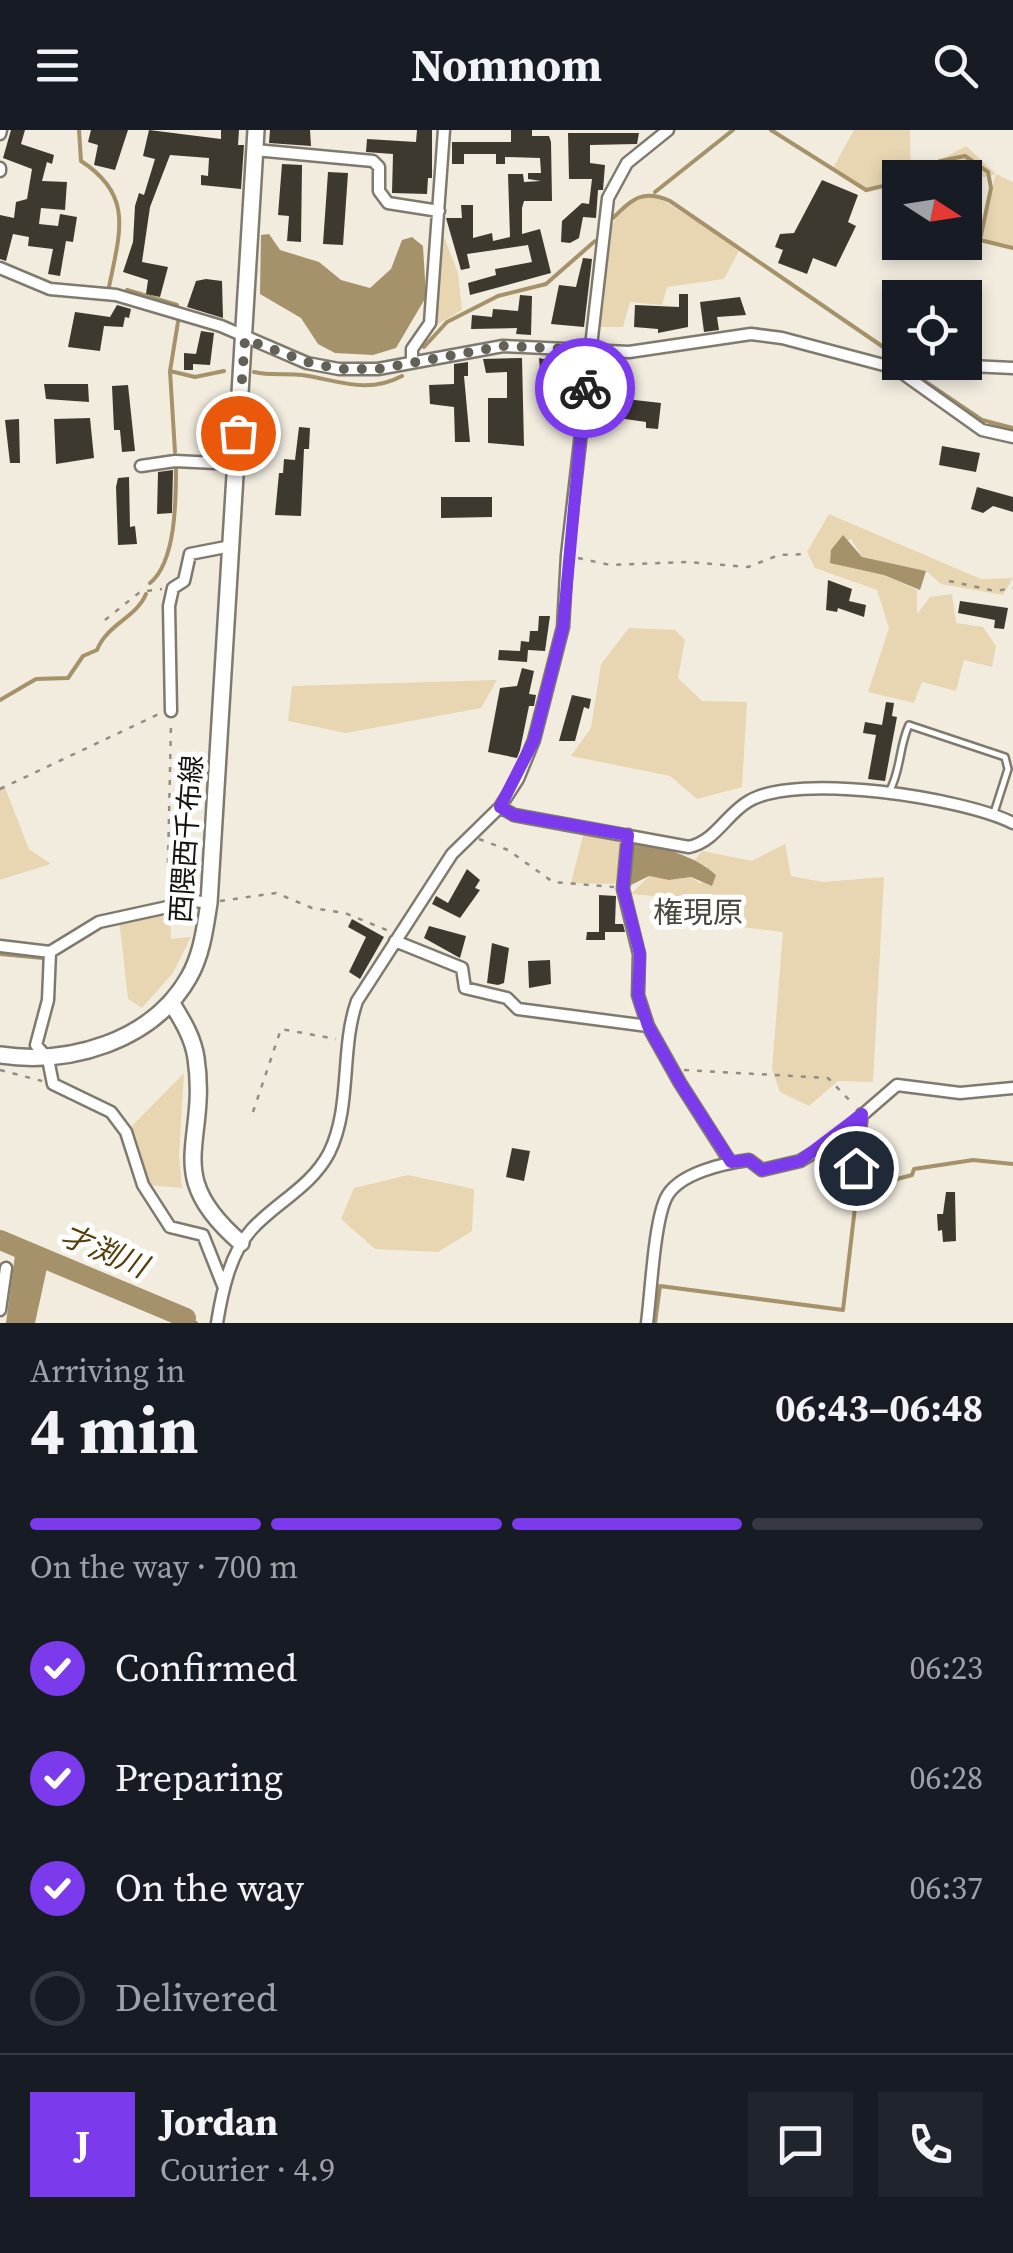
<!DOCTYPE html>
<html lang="en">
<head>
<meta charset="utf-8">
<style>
  body { margin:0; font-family:"Source Serif 4","Noto Sans JP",serif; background:#20242c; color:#f1f3f6; height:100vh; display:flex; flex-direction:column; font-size:38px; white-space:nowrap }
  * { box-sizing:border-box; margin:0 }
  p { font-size:32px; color:#9ea1a6 }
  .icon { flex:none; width:55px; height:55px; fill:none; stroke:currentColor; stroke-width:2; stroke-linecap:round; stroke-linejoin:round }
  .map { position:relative; height:1193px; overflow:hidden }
  .panel { display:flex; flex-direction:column; background:#171b24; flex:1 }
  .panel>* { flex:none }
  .needle { width:65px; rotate:102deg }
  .buttons { position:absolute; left:882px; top:30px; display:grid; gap:20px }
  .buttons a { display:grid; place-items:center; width:100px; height:100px; border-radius:0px; background:#171b24; box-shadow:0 5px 15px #0003; font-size:50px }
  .pin { position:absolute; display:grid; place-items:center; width:85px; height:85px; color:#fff; margin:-42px; border:5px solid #fff; border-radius:50%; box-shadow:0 2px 10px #0007 }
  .courier { position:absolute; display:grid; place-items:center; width:100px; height:100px; margin:-50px; border:8px solid #7c3aed; border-radius:50%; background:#fff; color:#222; box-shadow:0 2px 12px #0007 }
  .summary em { font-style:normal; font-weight:700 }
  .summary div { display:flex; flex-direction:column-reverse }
  .summary { display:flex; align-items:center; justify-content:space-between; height:170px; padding:0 30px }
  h1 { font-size:65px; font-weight:700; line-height:75px }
  .bar { display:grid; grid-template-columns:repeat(4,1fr); gap:15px 10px; align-content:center; height:120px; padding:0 30px }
  .bar i { height:12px; border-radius:8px; background:#363941 }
  .bar .selected { background:#7c3aed }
  .bar p { grid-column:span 4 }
  .line { display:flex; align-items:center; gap:25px; padding:0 30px; border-top:2px solid #363941 }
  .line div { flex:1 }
  .round { display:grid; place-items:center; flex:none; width:105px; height:105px; border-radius:0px; background:#20242c }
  ol { padding:0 30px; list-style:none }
  li { display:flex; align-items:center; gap:30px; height:110px }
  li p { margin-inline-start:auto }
  li .icon { padding:10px; border-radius:50%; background:#7c3aed; color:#fff; stroke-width:4 }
  li:last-child { color:#9ea1a6 }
  li i { width:55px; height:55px; border:5px solid #363941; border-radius:50% }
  header { display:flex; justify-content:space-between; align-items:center; height:130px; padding:0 30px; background:#171b24; font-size:45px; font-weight:700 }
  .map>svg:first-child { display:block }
</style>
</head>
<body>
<header><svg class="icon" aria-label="menu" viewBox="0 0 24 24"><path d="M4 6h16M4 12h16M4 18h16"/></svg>Nomnom<svg class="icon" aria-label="search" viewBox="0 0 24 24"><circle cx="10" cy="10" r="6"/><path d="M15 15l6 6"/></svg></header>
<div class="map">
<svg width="1013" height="1193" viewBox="0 0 1013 1193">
  <rect width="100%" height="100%" fill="#f2ecdf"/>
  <path fill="#e8d6b2" d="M854 0H910L911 46 966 16 996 44 1013 52V120L978 110 996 44 973 50 965 65V48H900V67L895 54 866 63 833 38Z
    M653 64 740 119 724 149 667 157 662 175 630 172 623 197H598C603 154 596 69 653 64Z
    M443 104 458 143 462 180 435 196Z
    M829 384 981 449 1013 448 1003 465 941 454 926 441 862 427 851 409 831 420 917 460V484L930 467 952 464 956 493 983 497 996 516 992 537 964 530 956 561 922 552 914 573 868 562 889 498 877 460 815 438 807 422Z
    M629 498 675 500 685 510 678 548 702 571 747 572 742 657 697 669 670 646 571 626 591 598 601 534Z
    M497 550 481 578 346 603 288 591 292 556Z
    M4 655 29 719 51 734 0 750V657Z
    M584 702 624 711 615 754 571 753Z
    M785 714 791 746 823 752 884 747 873 952 838 951 809 976 780 962 772 939 783 802 741 797 742 774 631 764 649 746 669 750 691 747 701 754 707 736 692 733 702 721 752 731Z
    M170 777 171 809 191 807 173 843 142 878 128 869 119 789Z
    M184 943 179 1025 182 1058 147 1055 129 999Z
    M408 1045 474 1059 472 1101 438 1122 375 1119 341 1089 354 1058Z"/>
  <path fill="#a5916a" d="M269 104 280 120 319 132 341 150 370 158 391 139 402 110 412 107 423 116 426 167 396 218 373 225 335 223 318 214 301 188 260 164 261 105Z
    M843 405 862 427 926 441 920 460 884 445 830 433 831 420Z
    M633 713C662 717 694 725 716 745L712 756 691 747 669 750 649 746 629 756Z
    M15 1125 47 1138 35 1193H6Z"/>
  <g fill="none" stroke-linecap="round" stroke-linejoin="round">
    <path stroke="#a5916a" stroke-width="4" d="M79 0 81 31C134 65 120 102 109 157
      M771 0 866 60 900 52
      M915 48 940 31 965 26 988 42 991 58 980 110 1013 118
      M655 62 733 0
      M613 88C633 68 643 59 670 71L892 223
      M127 160 177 175
      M178 192 170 241 195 247 224 241
      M424 217 447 192 498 166 546 154 595 111
      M170 241 175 322
      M254 242C271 246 285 243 302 245 338 250 366 265 402 246
      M911 242 982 290 1013 298
      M150 453C176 432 176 370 176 337
      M0 570 36 549 68 548 83 526 97 520C107 494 136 488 146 464
      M0 824 43 828
      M871 1056 912 1045 914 1039 973 1030 1013 1034
      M186 1188 196 1193
      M655 1193 660 1156 843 1180 857 1060"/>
    <path stroke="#a5916a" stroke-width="20" d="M0 1110 186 1188"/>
  </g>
  <path fill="#3e392f" d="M11 0H25L21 14 54 25 52 34 47 32 42 51 67 52 65 80 41 78 39 94 58 96 60 84 77 87 73 112 66 111 60 146 48 144 53 119 28 116 29 107 13 104 6 131 0 129V85L14 88 16 72 27 69 32 39 3 28Z
    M91 0H128L115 40 94 35 98 15 88 12Z
    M149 0 221 9V0H239L238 15H244L241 59 201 55V45L208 46 209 28 170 25 150 77 142 132 168 137 160 167 146 164 148 150 123 142 133 112 135 76 139 63 144 65 155 29 143 26Z
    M270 0H310L311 16 269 13Z
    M417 0H432V48H428L427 64 392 63 393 24 366 22 367 9 416 12Z
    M511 0H532V6H549L551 12 552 71H524L522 78V104L540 99 551 143 470 165 468 153 496 145 495 139 532 132 528 115 467 124 470 138 461 140 446 88H462L461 75H473V108L492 103 493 111 510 107 508 44H523L524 52 541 51 528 49V43H541L540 28 505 27V34H496V24H464V34H452V12H511Z
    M568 3H639L637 14 590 15V33L605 35 603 60H598L596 88 583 87 579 108 570 113 561 112 562 91 582 73 589 74 592 49H569Z
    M282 34 302 35 301 112 287 111 289 86 278 85Z
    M328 42 348 43 343 115 323 114Z
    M822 50 858 65 848 92 856 96 836 137 813 128 807 144 778 133 783 120 775 117 780 104 794 103Z
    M583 128 592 129 584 197 551 194 559 155 576 157Z
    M206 149 222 151 223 188 187 177 196 151Z
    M679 164H688V197L658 203V199L634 197 635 175 679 177Z
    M520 165 532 166 531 205 516 204 517 198 471 199 472 185 492 187 493 179 518 181Z
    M740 167 746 185 717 187 719 200 704 202 700 172Z
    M117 175 131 179 129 188 125 187 123 197 104 196 100 221 68 217 75 182 110 187Z
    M201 201 214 203 210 235 193 234V240H184V223L196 224Z
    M522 228 524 316 488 313V268H507V242L486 243 483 229Z
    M539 228 574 236 575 276 543 275Z
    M468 232V246H464L470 312H455L454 277 430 274 429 255 454 254V234Z
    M44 254H88L89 272 46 269Z
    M128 255 135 321 122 322 120 300H114L112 256Z
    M599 266 661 273 658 299 646 298V292L597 285Z
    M90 288 94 328 56 334 54 289Z
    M19 289 20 333H10L5 290Z
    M299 297 310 298 309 319H304L301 386 275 385 279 343H283L284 329 295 330Z
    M942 316 980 323 976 342 939 335Z
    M173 340 172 383 157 384 158 342Z
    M129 347 130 397 135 396 137 414 118 415 116 357 118 348Z
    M977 357 1013 367V382L993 376 983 383 971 379Z
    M441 367H492V387L441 388Z
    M828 450 852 459 849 471 866 475 864 487 838 478 837 482 826 480Z
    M960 471 1008 478 1004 499 994 498 995 490 958 483Z
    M539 486H550L545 521 528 520 527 532 498 530 499 520 520 521 521 511 529 512 530 501H538Z
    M522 538 534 541 529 564 536 565 534 576H529L520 620 517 628 488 622 500 558 517 556Z
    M572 565 591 569 589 579 584 577 575 611H559Z
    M886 572 894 573 892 586 897 587 885 651 868 649 876 605 863 603 865 592 882 595Z
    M467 739 480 750 475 758 480 760 460 788 432 774 436 766 448 773Z
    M599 765 616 766 615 794H623L625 802H605V810H586L587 802H599Z
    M352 789 384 807 360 849 349 842 366 807 348 797Z
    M429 796 466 806 460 828 424 808Z
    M492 813 509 818 504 853 498 855 487 853Z
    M550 830 551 854 529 858 528 831Z
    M512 1018 530 1021 524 1051 506 1047Z
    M946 1062H955L956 1111 943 1112 942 1100 938 1101 937 1084H943Z"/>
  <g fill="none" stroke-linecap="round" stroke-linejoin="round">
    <g stroke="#7f7a6e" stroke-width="10">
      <path id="lane" d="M890 660C901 640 899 616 909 595L1005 627 1008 639 993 686"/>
    </g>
    <g stroke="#7f7a6e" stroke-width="15">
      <path id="street" d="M0 4 1 0
        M255 20 373 31 379 37V61L388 73 439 81
        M0 38V41
        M0 138 50 159 116 165 221 196 307 233 339 239H378L503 216 629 222 751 204 782 208 895 238 906 233 1013 238
        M412 232V219L430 193 444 0
        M895 238 982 300 1013 307
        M141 336 175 331 236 334
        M171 581 169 476 173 458 184 451 190 424 231 416
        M500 677 514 685 689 717C716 711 726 684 749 671 798 642 963 668 1013 693
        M628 705 623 759 639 824 638 865 648 896 680 953 731 1033
        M209 773 195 771 99 792 50 822 48 870 36 915 48 929 53 954 111 982 126 1002 143 1055 170 1097 203 1105 224 1158
        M395 811 462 838 465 858 507 868 518 879 648 896
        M0 816 50 822
        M862 984 855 1037 870 1063
        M0 1180 6 1138
        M217 1193C222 1162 230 1123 252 1099 277 1072 311 1057 329 1023 352 977 340 919 357 871L452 724 500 677 518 649 534 610 563 497 567 425 608 68 627 33 668 0
        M647 1193C651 1163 654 1093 666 1068 678 1043 725 1033 749 1030L762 1040 800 1031 830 1013 897 955 960 963 1013 958"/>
    </g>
    <g stroke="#7f7a6e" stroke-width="20">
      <path id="secondary" d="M171 872C182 890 193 907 196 928 209 1014 160 1043 241 1113
        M0 925C69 935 152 912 189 847 202 824 205 798 209 773L256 0"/>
    </g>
    <path stroke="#918d83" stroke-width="2.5" stroke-dasharray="5 8" stroke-linecap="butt" d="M578 428 610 435 688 432 748 437 779 425 806 424
      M949 451 995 461 1013 458
      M105 490 140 462 162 459
      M0 659 161 583
      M479 709 508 720 553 752 614 757
      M168 733 171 593
      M220 771 276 763 312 778 345 783 389 801
      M0 940 42 951
      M684 940 828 948 854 975
      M253 982 281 899 336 909"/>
    <use href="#lane" stroke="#fff" stroke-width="5"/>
    <use href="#street" stroke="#fff" stroke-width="10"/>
    <use href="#secondary" stroke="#fff" stroke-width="15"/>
  </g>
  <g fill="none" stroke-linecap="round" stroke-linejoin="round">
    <path stroke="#636058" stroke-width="10" stroke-dasharray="0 18" d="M238 303 245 209 307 232 339 239H378L503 216 589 220 585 258"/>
    <path stroke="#7c3aed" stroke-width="12" d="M585 258 563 497 534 610 500 677 514 685 628 705 623 758 640 824 638 865 648 896 680 953 731 1032 749 1030 762 1040 800 1031 862 984 856 1038"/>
  </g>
  <g text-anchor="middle" stroke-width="10" stroke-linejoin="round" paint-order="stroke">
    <g font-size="28" fill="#16140f" stroke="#fff">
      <text transform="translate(186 709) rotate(-86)" y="10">西隈西千布線</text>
    </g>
    <g font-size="30" fill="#4d483d" stroke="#fff">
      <text x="698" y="793">権現原</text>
    </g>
    <g font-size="30" font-style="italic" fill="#543e0a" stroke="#fff">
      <text transform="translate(104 1121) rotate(23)" y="10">才渕川</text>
    </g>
  </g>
</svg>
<div class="buttons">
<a><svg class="needle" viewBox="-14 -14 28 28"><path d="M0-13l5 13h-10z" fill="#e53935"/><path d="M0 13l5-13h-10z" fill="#9ea1a6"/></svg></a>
<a><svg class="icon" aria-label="locate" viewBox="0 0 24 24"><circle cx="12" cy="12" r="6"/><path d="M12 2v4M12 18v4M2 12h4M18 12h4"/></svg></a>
</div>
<div class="pin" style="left:238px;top:303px;background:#ea580c"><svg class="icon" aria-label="bag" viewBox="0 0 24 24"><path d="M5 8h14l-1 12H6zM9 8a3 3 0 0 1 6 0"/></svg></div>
<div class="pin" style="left:856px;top:1038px;background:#1f2937"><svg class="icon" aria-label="home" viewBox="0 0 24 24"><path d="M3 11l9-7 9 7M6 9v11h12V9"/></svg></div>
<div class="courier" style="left:585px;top:258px"><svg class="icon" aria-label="bike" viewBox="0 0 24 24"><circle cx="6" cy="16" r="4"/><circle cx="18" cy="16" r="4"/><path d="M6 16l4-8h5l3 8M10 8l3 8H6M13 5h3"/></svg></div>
</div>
<section class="panel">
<div class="summary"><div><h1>4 min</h1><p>Arriving in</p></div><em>06:43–06:48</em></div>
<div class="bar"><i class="selected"></i><i class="selected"></i><i class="selected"></i><i></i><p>On the way · 700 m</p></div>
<ol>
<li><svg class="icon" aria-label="check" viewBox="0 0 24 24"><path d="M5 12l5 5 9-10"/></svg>Confirmed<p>06:23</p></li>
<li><svg class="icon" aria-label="check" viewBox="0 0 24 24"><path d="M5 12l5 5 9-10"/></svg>Preparing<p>06:28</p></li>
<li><svg class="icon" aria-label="check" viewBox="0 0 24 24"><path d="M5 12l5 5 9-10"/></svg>On the way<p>06:37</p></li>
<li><i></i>Delivered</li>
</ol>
<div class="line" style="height:180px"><b class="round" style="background:#7c3aed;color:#fff">J</b><div><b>Jordan</b><p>Courier · 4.9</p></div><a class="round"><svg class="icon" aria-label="chat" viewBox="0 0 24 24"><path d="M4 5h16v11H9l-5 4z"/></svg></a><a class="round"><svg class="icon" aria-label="phone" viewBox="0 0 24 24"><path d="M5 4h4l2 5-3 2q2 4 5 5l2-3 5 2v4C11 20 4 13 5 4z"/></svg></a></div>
</section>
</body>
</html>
